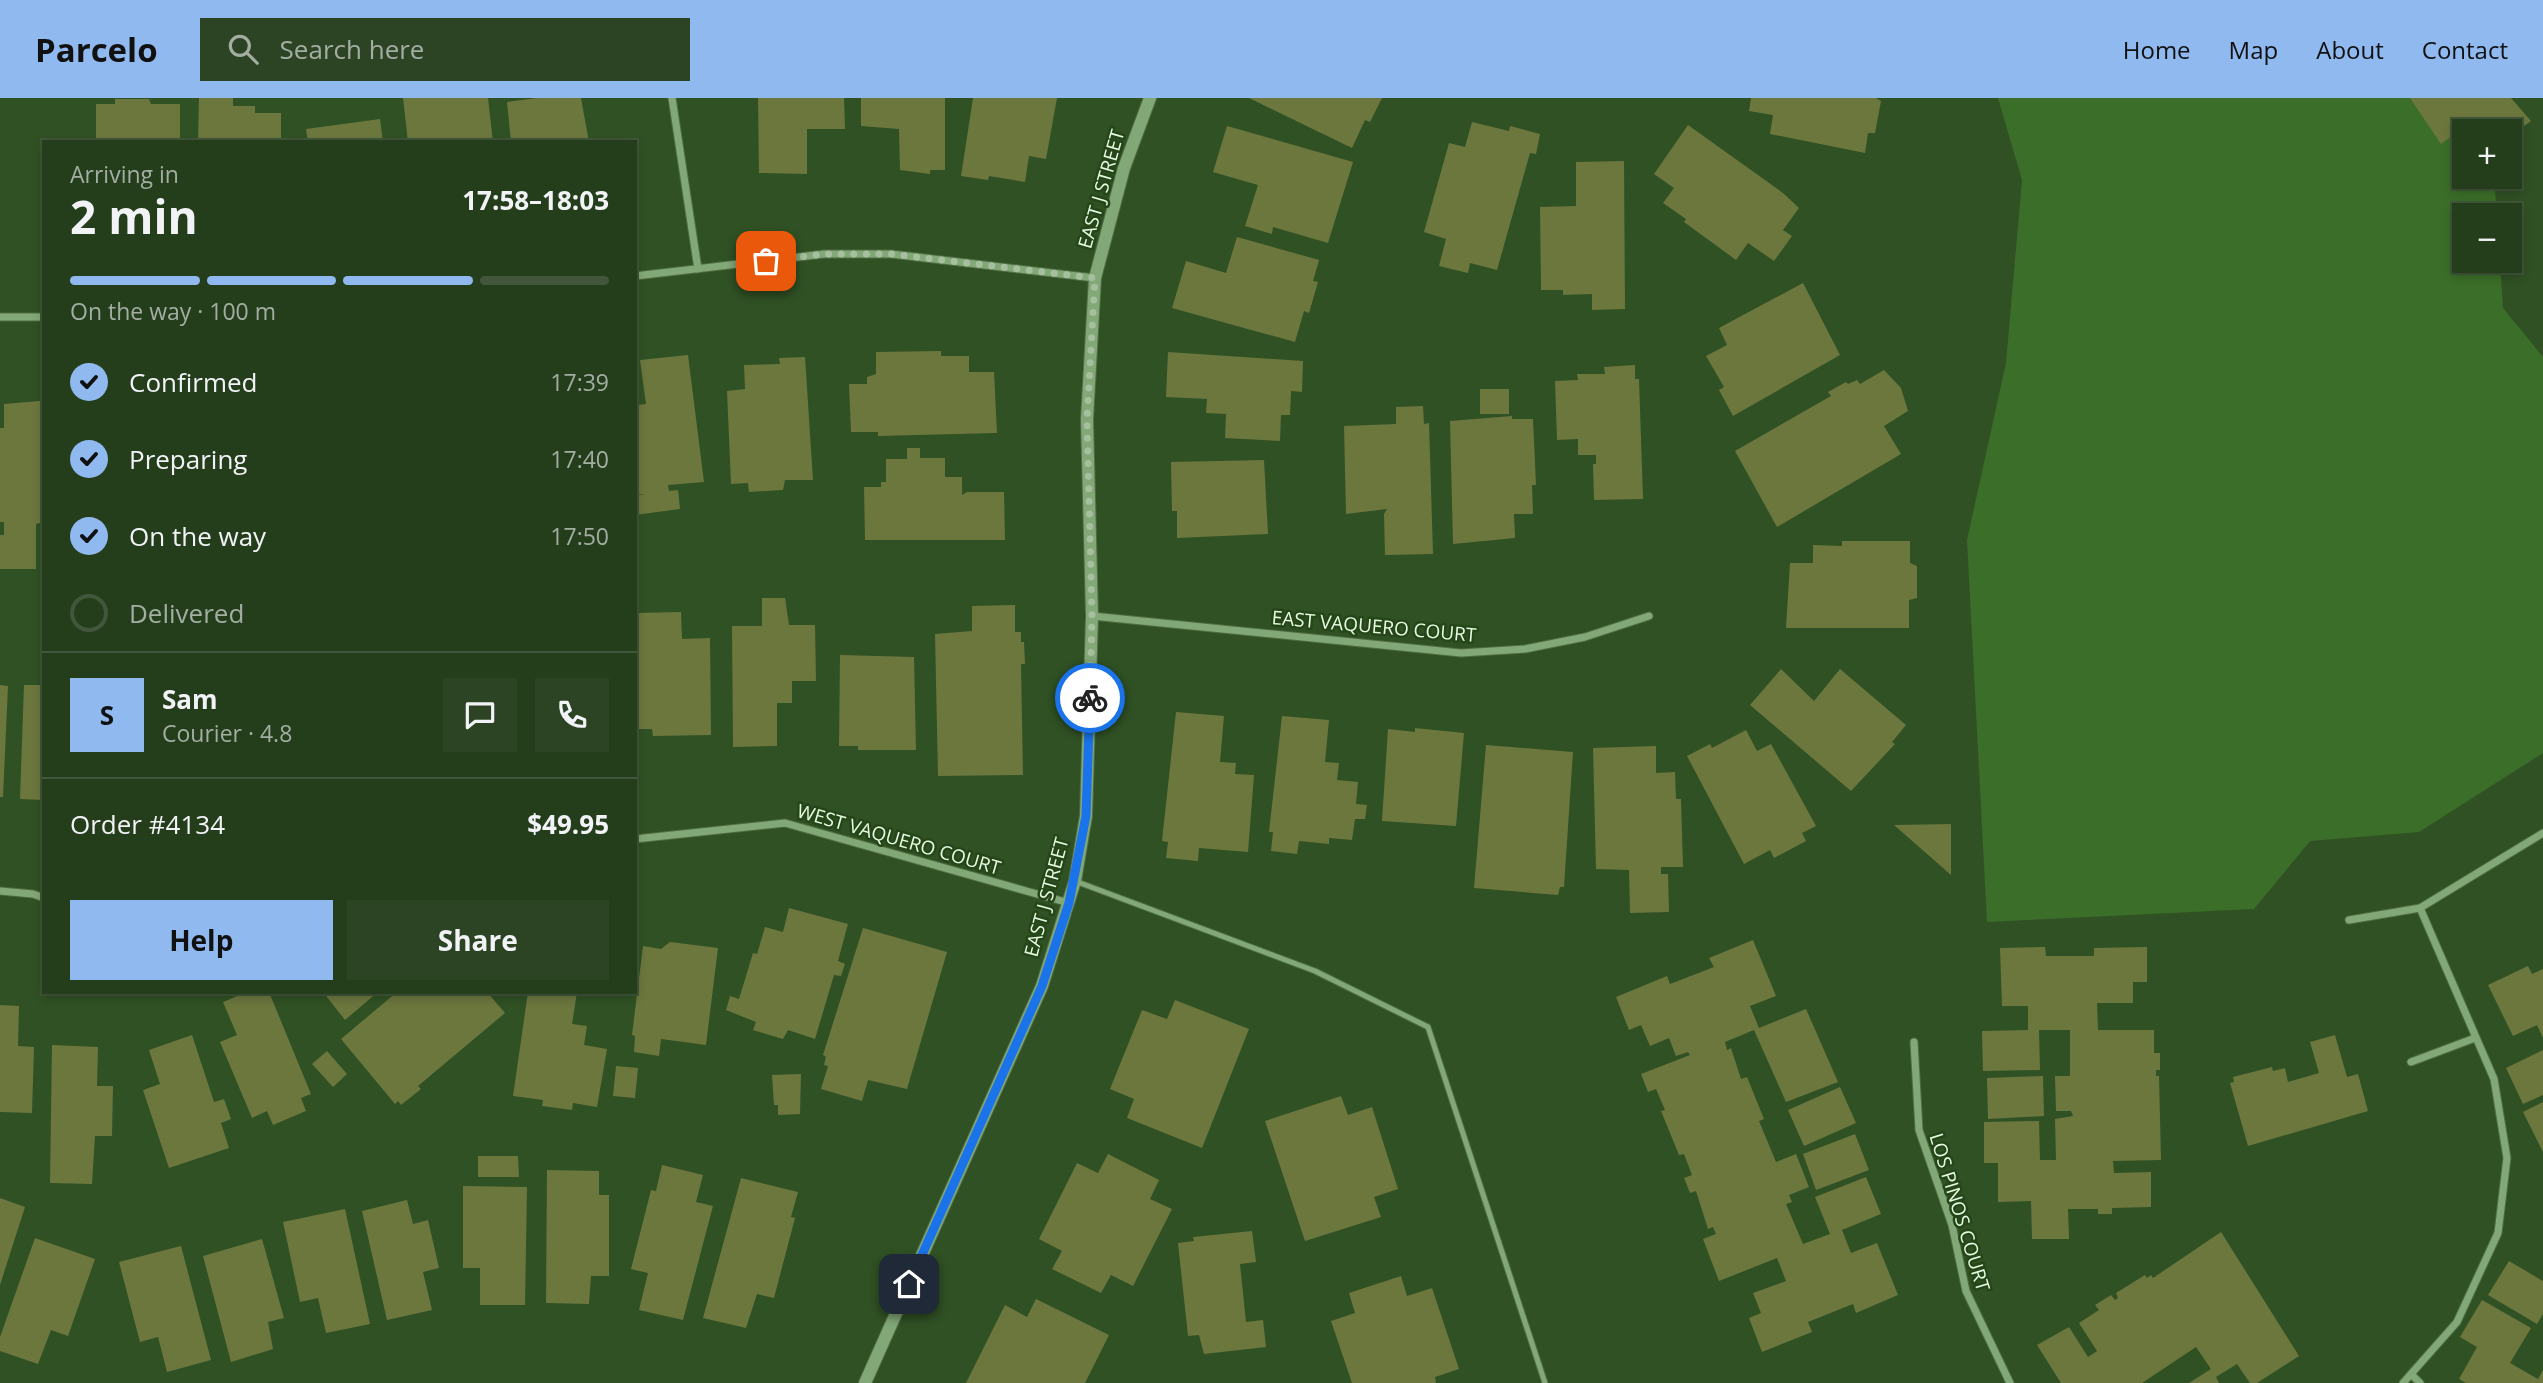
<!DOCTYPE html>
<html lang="en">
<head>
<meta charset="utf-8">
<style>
  body { margin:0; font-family:"Open Sans",sans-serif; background:#2c4424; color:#f1f3f6; height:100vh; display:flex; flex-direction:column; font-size:26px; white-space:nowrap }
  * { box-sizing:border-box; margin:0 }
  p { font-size:23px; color:#a3aea3 }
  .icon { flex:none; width:38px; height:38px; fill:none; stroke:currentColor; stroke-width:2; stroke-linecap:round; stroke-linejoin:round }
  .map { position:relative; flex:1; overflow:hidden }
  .side { position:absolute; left:42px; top:42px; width:595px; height:854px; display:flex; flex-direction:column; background:#243d1b; border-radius:0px; box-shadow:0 4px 10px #0003,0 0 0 2px #41563a }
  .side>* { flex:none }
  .fabs { position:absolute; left:2452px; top:21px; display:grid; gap:14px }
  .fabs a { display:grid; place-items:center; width:70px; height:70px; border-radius:0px; background:#243d1b; box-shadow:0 4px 10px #0003,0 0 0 2px #41563a; font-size:35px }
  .pin { position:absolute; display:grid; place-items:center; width:60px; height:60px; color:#fff; margin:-30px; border-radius:14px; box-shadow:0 4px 10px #0006 }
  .courier { position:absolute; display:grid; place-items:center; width:70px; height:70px; margin:-35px; border:5px solid #1a73e8; border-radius:50%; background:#fff; color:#222; box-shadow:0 2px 9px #0007 }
  .head em { font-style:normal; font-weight:700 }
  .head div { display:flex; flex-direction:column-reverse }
  .head { display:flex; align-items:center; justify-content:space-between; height:119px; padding:0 28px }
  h1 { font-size:46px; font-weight:700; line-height:52px }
  .bar { display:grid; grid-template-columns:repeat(4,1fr); gap:10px 7px; align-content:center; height:84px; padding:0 28px }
  .bar i { height:9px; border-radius:5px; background:#41563a }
  .bar .selected { background:#90b9f0 }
  .bar p { grid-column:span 4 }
  .line { display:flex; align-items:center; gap:18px; padding:0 28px; border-top:2px solid #41563a }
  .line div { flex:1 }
  .round { display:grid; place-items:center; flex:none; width:74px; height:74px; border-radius:0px; background:#2c4424 }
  ol { padding:0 28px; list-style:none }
  li { display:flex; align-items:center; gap:21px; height:77px }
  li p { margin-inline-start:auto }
  li .icon { padding:7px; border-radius:50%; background:#90b9f0; color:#111; stroke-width:4 }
  li:last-child { color:#a3aea3 }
  li i { width:38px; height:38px; border:4px solid #41563a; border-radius:50% }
  .button { display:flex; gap:14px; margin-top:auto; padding:14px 28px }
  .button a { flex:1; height:80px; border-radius:0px; background:#90b9f0; color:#111; font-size:28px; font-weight:700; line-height:80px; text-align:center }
  .button a+a { background:#2c4424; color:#f1f3f6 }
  header { display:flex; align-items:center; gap:42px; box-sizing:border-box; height:98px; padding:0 35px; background:#90b9f0; color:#111 }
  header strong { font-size:33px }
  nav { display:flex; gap:38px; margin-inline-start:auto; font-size:24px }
  .search { width:490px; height:63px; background:#2c4424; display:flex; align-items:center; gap:18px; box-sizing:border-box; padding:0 24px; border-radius:0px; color:#a3aea3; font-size:26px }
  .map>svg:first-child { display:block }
</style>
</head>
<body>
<header>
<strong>Parcelo</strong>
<div class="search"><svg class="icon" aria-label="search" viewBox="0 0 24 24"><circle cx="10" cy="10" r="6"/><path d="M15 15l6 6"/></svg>Search here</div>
<nav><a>Home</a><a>Map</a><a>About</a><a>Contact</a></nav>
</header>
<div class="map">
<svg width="2543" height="1285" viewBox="0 0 2543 1285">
  <rect width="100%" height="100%" fill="#305124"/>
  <path fill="#3b6e28" d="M1998 0H2429L2464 39V79H2494L2497 117H2464V163H2500L2503 210 2543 259V655L2419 734 2310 743 2254 811 1987 824 1967 442 2006 265 2022 82Z"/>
  <path fill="#6c773e" d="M199 0H233V8H255V15H281V44H198Z
    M403 0H488L493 44H408Z
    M537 0H581L589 44H511L507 4Z
    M758 0H844L845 31H807V76L759 75Z
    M861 0H945V72H930V76L900 72 899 31 861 28Z
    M973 0H1057L1046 61 1029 58 1025 84 989 78 988 82 961 78Z
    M1249 0H1382L1370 24 1365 22 1352 50Z
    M1751 0H1876L1881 3 1875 35H1868L1865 55 1770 36 1773 17 1749 13Z
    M2410 0H2511L2531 23 2510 38V33H2464V37L2460 32 2441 46Z
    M115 1H149L151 6H180V44H96V6H115Z
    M380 21 383 44H308L306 31Z
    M1472 24 1509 33 1510 28 1540 36 1536 56 1530 55 1497 172 1470 165 1468 175 1439 168 1446 141 1424 134 1449 45 1465 49Z
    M1688 27 1783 95 1799 110 1783 132 1792 138 1774 163 1748 145 1736 162 1684 124 1686 121 1663 105 1674 90 1654 76Z
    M1227 28 1353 64 1328 145 1273 129 1272 136 1245 128 1258 87 1213 74Z
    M1624 63 1625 211 1592 212V196L1563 197V192H1541L1540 109 1576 108V64Z
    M1237 139 1319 162 1313 183 1318 184 1309 215 1304 213 1295 244 1172 210 1186 163 1226 175Z
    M1803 185 1840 257 1733 318 1719 292 1724 289 1706 258 1727 247 1719 230Z
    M941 253V258H969V274H994L997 335 878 338V334H851L849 286H867V279L876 276V254Z
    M1168 254 1303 263 1302 294 1291 293 1290 317H1281L1280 343 1225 340 1226 316 1206 315 1207 301 1166 299Z
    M688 257 704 384 668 387 669 393 678 392 680 411 635 417V397L647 396H639L638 392H635V307L646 306 640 262Z
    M805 259 813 382H785L783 392 749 394 748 385 731 386 727 293 745 291 744 267 780 266 779 260Z
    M1635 267V281H1639L1643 401 1594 402 1593 366H1596V357H1578V341L1557 342 1555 283 1578 282 1577 276H1605L1604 269Z
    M1884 272 1901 290 1908 313 1884 328 1901 356 1777 429 1735 353 1831 298 1828 294 1846 284 1848 286 1857 282 1860 286Z
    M1480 291H1509V316H1480Z
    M39 303H44V424L36 426V471H0V437H4V424H0V330H4V306Z
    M1423 308 1424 326 1429 325 1433 456 1385 457 1384 416 1387 411 1346 416 1344 328 1396 326V309Z
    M1512 318V321H1533L1536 387H1532L1533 416H1514L1515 440 1453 446 1450 323Z
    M907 350H920V360H945V379H962V397L967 394H1004L1005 442H865L864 389H881V384H886V361H907Z
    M1264 362 1268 436 1177 440V413H1172L1171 364Z
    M1842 443H1910V465L1917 468V500L1909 502V530H1786L1790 465H1813V447L1842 448Z
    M762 500H785L789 527H815L816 583H792V605H777V648L733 649 732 528H762Z
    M1015 507V534H1021V544H1024L1025 566H1021L1023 677 938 678 935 536 972 533V508Z
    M681 514 682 541 710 540 711 637 653 638 652 631H635L637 515Z
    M840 557 914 559 916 652H858V648H839Z
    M1781 571 1814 603 1840 571 1906 627 1892 644 1895 646 1851 693 1750 607Z
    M0 587 8 588 3 699H0Z
    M24 587H44V702L20 701Z
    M1176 614 1224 618 1220 664 1236 665 1235 676 1254 677 1248 754 1199 750 1198 763 1166 760 1168 744 1162 743Z
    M1282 618 1329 622 1325 664 1339 665 1337 682 1358 684 1356 706 1367 707 1365 721H1355L1352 742 1329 740V746L1299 743 1297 756 1271 753 1273 734H1269Z
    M1415 630 1464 635 1456 728 1382 723 1388 631 1415 634Z
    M1746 632 1757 653 1771 646 1816 728 1802 735 1806 743 1774 760 1770 752 1744 766 1687 658 1710 646 1712 650Z
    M1486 647 1573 654 1564 789H1560L1558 797 1474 790Z
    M1656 648V675L1675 674 1676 701H1681L1683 769H1661V776H1668L1669 814 1630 815 1629 772 1596 771 1593 650Z
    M1951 726V777L1894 727Z
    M789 810 848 826 838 863 845 866 841 878 834 877 815 941 788 932 783 941 753 932 756 924 726 912 730 898 739 901 753 855 757 856 765 829 783 834Z
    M863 830 947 854 907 991 868 982 862 1003 821 991 828 968 824 967 826 959 823 957Z
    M1753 842 1776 898 1750 908 1759 930 1806 911 1838 984 1786 1004 1754 932 1725 944 1727 952 1731 950 1741 981 1747 979 1764 1021 1759 1023 1776 1064 1796 1056 1809 1089 1789 1097 1792 1104 1786 1106 1803 1146 1830 1136 1815 1099 1866 1079 1881 1116 1842 1132 1851 1155 1877 1145 1898 1197 1856 1215 1853 1206 1808 1224 1812 1234 1762 1254 1749 1220 1761 1215 1753 1195 1786 1183 1777 1160 1719 1183 1703 1141 1716 1136 1713 1129 1708 1131 1696 1093 1690 1095 1684 1080 1692 1077 1684 1056 1679 1057 1661 1013 1665 1012 1656 991 1648 994 1641 976 1690 957 1688 954 1676 958 1669 940 1650 948 1641 927 1629 932 1616 899 1667 878 1670 886 1714 869 1709 860Z
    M670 844 718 850 706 947 661 941 659 958 634 954 635 938 632 937 643 848 661 851Z
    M2045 849 2046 858H2094V850L2147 849V884H2133V905H2097L2098 932H2154V955H2160V972H2156V978H2159L2161 1062 2113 1063 2114 1075 2151 1074V1109L2112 1110V1116H2098V1111H2068L2069 1141H2032L2031 1103 1998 1104V1065H1984V1024L2039 1023 2040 1062H2056L2055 1021 2073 1018 2071 1013H2056L2055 978H2070V932H2039L2040 972 1983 973 1982 933 2028 932V908H2002L2000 850Z
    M2528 868 2532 876 2543 871V940L2537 927 2513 938 2488 887Z
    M247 894H269L311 996 301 1000 306 1013 273 1027 267 1013 252 1020 220 944 237 937 223 904Z
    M323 894H378L345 922Z
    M397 894H487L505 915 418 988 421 991 401 1007 398 1003 395 1006 341 941Z
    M528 894H577L572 926 587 928 584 947 607 951 597 1009 573 1005 572 1012 542 1008 543 1002 513 998Z
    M1175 902 1249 931 1202 1050 1127 1020 1134 1001 1110 991 1142 912 1167 921Z
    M0 907 19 908 18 948 34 949 32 1015 0 1014Z
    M192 937 214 1004 224 1001 231 1021 221 1025 229 1050 169 1070 143 992 160 986 149 952Z
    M2335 937 2347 979 2358 976 2368 1013 2248 1048 2230 985 2234 984 2233 979 2272 969 2273 973 2285 970 2288 984 2319 975 2310 944Z
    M52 947 98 949 97 988H113L112 1038H95L92 1086 50 1085Z
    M2543 952V997L2523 1006 2506 970Z
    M327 953 347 976 333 989 312 966Z
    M616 968 638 970 635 1000 613 998Z
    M801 976 800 1016 778 1017V1007H774L772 977Z
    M2043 978 2044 1018 1988 1021 1987 980Z
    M1840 989 1856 1025 1804 1048 1788 1012Z
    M1341 998 1348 1017 1372 1009 1398 1091 1374 1099 1381 1119 1305 1143 1265 1023Z
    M2543 1004V1054L2523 1014Z
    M1855 1036 1869 1072 1816 1092 1803 1056Z
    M1108 1056 1159 1082 1150 1101 1172 1111 1133 1188 1111 1177 1101 1195 1052 1171 1062 1153 1039 1141 1077 1065 1098 1075Z
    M478 1058H518L519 1079H478Z
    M662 1067 703 1077 696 1104 713 1108 683 1222 639 1212 648 1175 631 1171 651 1092 656 1093Z
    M547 1072 599 1073V1097H609V1178H591L589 1206 546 1205Z
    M741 1080 798 1094 791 1119 795 1120 774 1200 757 1196 746 1230 703 1220Z
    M463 1088 527 1089 525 1207H480V1170H463Z
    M0 1100 25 1109 0 1187Z
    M407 1102 413 1126 428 1122 439 1170 423 1174 432 1212 387 1222 362 1113Z
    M345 1111 370 1226 326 1235 318 1200 300 1204 283 1124Z
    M1252 1133 1256 1164 1240 1166 1246 1224 1263 1222 1266 1249 1204 1256 1199 1237 1188 1238 1178 1145 1194 1143 1193 1139Z
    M2221 1134 2299 1258 2257 1285H2250L2237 1266 2216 1279 2219 1285H2189L2211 1271 2196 1249 2142 1285H2061L2037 1247 2069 1229 2088 1259 2097 1253 2079 1225 2099 1212 2095 1207 2111 1197 2115 1202 2118 1200 2116 1195 2145 1177 2147 1180 2151 1177 2153 1180Z
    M35 1140 95 1161 68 1238 51 1232 38 1266 0 1253V1239Z
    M262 1141 284 1220 268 1224 273 1251 231 1264 203 1158Z
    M181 1148 211 1262 167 1274 158 1239 140 1244 119 1164Z
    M2509 1163 2543 1183V1216L2537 1226 2488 1197Z
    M1401 1178 1407 1198 1432 1190 1459 1271 1435 1279 1436 1285H1352L1331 1223 1355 1215 1349 1195Z
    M1036 1201 1109 1237 1085 1285H966L1005 1207 1027 1219Z
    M2482 1202 2531 1230 2510 1265 2538 1281 2543 1272V1285H2466L2459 1281 2477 1249 2460 1239Z"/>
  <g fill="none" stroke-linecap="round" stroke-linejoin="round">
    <g stroke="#506d44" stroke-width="7">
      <path id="service" d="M1075 783 1315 873 1428 929 1545 1285"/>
    </g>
    <g stroke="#506d44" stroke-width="9">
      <path id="minor" d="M672 0 698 171
        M635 178 824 156H891L1095 180
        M0 219H44
        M1092 518 1461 555 1525 551 1585 539 1649 518
        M635 741 785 725 1069 805
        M0 793 33 796 44 800
        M2349 822 2420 810 2543 735
        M1914 944 1919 1032 1952 1127 1966 1193 2010 1285
        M2411 964 2475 940
        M2411 1276 2420 1285
        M2403 1285 2457 1224 2498 1135 2507 1060 2494 981 2420 810"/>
    </g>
    <g stroke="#506d44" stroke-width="14">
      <path id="tertiary" d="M865 1285 1042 888 1075 783 1086 718 1092 518 1087 321 1095 180 1124 70 1150 0"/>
    </g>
    <use href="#service" stroke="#83a877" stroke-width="5"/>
    <use href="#minor" stroke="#83a877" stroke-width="7"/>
    <use href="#tertiary" stroke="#83a877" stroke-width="12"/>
  </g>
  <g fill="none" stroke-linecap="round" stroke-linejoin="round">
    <path stroke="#a6bf9e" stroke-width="7" stroke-dasharray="0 12.6" d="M766 163 824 156H891L1095 180 1087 321 1092 518 1090 600"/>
    <path stroke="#1a73e8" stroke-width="9" d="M909 1186 1042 888 1069 805 1086 718 1090 600"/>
  </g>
  <g text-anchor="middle" stroke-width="5" stroke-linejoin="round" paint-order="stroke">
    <g font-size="19" fill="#e6fae0" stroke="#254619">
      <text transform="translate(1101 91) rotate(-74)" y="7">EAST J STREET</text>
      <text transform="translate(1374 528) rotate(5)" y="7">EAST VAQUERO COURT</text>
      <text transform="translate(899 741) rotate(16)" y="7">WEST VAQUERO COURT</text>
      <text transform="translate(1046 799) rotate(-75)" y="7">EAST J STREET</text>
      <text transform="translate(1960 1114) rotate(73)" y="7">LOS PINOS COURT</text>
    </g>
  </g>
</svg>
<div class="fabs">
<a>+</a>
<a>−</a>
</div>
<div class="pin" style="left:766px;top:163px;background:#ea580c"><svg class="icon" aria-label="bag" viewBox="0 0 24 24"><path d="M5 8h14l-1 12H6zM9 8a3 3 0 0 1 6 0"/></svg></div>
<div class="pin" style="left:909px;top:1186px;background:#1f2937"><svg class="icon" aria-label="home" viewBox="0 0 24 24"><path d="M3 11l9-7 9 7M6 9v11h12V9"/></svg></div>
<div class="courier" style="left:1090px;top:600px"><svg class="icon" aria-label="bike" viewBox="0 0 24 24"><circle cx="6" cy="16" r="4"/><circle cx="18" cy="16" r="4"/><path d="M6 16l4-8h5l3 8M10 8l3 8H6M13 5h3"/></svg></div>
<section class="side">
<div class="head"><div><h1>2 min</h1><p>Arriving in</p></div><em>17:58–18:03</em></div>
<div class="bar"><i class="selected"></i><i class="selected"></i><i class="selected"></i><i></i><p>On the way · 100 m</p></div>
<ol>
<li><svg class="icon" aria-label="check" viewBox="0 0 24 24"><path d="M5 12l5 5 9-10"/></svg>Confirmed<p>17:39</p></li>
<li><svg class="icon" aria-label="check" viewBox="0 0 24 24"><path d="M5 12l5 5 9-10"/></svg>Preparing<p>17:40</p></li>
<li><svg class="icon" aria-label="check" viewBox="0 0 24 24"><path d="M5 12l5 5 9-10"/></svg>On the way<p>17:50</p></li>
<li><i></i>Delivered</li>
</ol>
<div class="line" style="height:126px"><b class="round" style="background:#90b9f0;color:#111">S</b><div><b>Sam</b><p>Courier · 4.8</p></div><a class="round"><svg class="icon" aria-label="chat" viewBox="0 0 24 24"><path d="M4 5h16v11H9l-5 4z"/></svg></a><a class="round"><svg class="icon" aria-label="phone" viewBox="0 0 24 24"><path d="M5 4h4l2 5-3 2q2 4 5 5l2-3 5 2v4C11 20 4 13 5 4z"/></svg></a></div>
<div class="line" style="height:91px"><div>Order #4134</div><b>$49.95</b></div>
<div class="button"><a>Help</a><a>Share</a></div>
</section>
</div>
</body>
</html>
